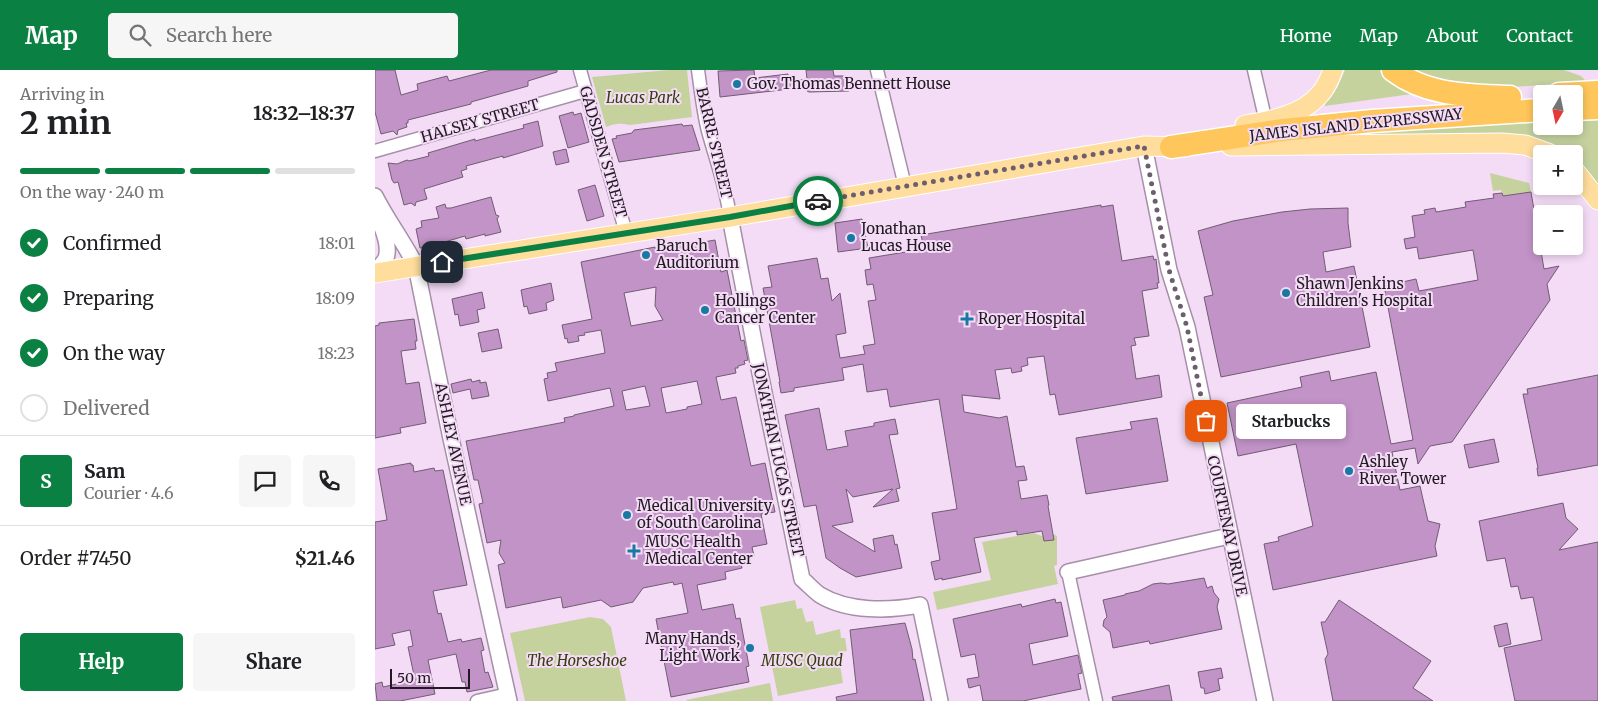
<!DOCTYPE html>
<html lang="en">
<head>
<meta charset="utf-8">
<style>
  body { margin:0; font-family:Merriweather,serif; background:#f6f6f6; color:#202124; height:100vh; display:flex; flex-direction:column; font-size:19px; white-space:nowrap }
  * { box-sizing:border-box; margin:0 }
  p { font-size:16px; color:#757577 }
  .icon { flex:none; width:28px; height:28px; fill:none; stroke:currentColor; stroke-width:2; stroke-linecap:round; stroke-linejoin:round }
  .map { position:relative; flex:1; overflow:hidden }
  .panel { display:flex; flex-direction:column; background:#fff; width:375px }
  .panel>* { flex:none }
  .needle { width:32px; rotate:189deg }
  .tools { position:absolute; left:1158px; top:15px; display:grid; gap:10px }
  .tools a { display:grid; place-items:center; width:50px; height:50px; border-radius:5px; background:#fff; box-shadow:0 2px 8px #0003; font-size:25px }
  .scale { position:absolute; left:15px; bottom:12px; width:80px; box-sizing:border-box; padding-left:5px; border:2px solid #221a23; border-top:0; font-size:14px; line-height:18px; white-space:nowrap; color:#221a23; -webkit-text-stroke:4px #f4dcf6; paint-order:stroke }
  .pin { position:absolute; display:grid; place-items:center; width:42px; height:42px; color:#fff; margin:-21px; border-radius:10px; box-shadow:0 2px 8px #0006 }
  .courier { position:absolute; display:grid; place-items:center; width:50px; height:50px; margin:-25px; border:4px solid #0b8043; border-radius:50%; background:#fff; color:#222; box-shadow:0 1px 6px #0007 }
  .bubble { position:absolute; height:35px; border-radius:5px; background:#fff; box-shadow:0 2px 8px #0003; font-size:16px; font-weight:700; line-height:35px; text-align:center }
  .overview em { font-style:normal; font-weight:700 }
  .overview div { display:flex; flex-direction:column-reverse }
  .overview { display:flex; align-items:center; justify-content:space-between; height:85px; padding:0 20px }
  h1 { font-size:32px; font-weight:700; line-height:38px }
  .bar { display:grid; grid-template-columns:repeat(4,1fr); gap:8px 5px; align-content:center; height:60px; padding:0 20px }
  .bar i { height:6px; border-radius:4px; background:#e0e0e0 }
  .bar .selected { background:#0b8043 }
  .bar p { grid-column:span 4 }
  .line { display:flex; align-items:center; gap:12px; padding:0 20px; border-top:1px solid #e0e0e0 }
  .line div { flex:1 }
  .round { display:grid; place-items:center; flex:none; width:52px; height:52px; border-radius:5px; background:#f6f6f6 }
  ol { padding:0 20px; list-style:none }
  li { display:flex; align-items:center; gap:15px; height:55px }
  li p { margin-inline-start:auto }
  li .icon { padding:5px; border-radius:50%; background:#0b8043; color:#fff; stroke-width:4 }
  li:last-child { color:#757577 }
  li i { width:28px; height:28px; border:2px solid #e0e0e0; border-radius:50% }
  .button { display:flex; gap:10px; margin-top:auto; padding:10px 20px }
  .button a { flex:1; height:58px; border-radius:5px; background:#0b8043; color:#fff; font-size:20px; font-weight:700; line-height:58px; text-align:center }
  .button a+a { background:#f6f6f6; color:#202124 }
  header { display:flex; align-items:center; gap:30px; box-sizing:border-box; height:70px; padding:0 25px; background:#0b8043; color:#fff }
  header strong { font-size:24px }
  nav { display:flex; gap:28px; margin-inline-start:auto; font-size:18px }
  .search { width:350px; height:45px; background:#f6f6f6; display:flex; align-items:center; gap:12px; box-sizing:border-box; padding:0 18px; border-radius:5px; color:#757577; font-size:19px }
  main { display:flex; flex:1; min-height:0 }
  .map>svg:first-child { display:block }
</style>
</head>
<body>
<header>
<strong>Map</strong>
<div class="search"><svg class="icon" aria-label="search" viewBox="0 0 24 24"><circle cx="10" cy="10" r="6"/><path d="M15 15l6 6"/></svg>Search here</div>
<nav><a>Home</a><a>Map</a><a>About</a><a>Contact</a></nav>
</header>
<main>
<section class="panel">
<div class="overview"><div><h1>2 min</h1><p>Arriving in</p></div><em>18:32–18:37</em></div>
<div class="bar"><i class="selected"></i><i class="selected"></i><i class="selected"></i><i></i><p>On the way · 240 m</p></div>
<ol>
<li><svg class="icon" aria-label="check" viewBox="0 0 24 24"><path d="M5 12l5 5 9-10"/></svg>Confirmed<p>18:01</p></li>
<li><svg class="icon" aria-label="check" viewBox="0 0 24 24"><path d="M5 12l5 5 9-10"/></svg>Preparing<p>18:09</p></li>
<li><svg class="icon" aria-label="check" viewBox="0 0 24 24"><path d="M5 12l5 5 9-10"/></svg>On the way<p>18:23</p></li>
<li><i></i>Delivered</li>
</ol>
<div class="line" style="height:90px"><b class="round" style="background:#0b8043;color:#fff">S</b><div><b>Sam</b><p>Courier · 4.6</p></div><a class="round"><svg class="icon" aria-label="chat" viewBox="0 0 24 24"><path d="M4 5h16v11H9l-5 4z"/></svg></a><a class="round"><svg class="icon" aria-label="phone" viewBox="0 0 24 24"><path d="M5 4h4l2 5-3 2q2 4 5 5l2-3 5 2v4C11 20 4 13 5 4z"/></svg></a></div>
<div class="line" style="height:65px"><div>Order #7450</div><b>$21.46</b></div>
<div class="button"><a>Help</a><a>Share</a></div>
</section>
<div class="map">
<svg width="1223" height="631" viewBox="0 0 1223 631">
  <rect width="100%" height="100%" fill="#f4dcf6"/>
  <path fill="#c5d29e" d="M294 0H312L317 47 255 55C245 53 241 53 231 57L217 7Z
    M970 0H1009L1044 23 950 36V33L962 18Z
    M1028 0H1189L1206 6 1212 12 1122 18 1063 13Z
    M1223 47V118L1199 90V84H1189L1180 79 926 67 1166 50V56H1199V48Z
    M1115 103 1154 113 1156 122 1128 126 1126 120 1118 121Z
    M658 463 667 466 678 464 682 466V495L679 496 683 514 562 540 558 522 616 510 607 472Z
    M420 530 422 539 427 538 431 552 438 551 441 565 465 559 466 568H470L472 581 465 582 468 595H465L468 613 403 626 385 537Z
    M215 547 228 549 236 557 251 631H150L135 563Z
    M395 613 398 631H312L311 630Z"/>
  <path fill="#c293c7" stroke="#715c73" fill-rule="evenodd" d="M0 0H20L26 25 43 20 42 14 72 6 74 11 116 0H182V2L153 11V16L96 32V34L33 50V53H31L32 57 23 60 22 65 18 61 6 64 0 42Z
    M379 0 380 8 413 4 414 11 432 9 431 0H458L459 6H473L474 21 434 22 432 21V17L345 27 343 1Z
    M198 42 199 45 206 43 214 72 193 78 184 46Z
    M163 51 168 76 128 88V86L91 96 92 99 86 101 88 107 49 119 52 129 41 132 40 136 36 133 29 135 23 112 19 113 17 110 13 93 22 94 32 90 34 91 54 86 53 83 100 69V71L149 58 148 55Z
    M307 54 308 56 317 55 325 80 244 92 237 69 242 68 241 66 257 63 259 60Z
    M191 79 194 92 181 95 178 82Z
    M220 115 229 146 212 151 203 120Z
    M1156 122 1169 199 1184 196 1172 214 1175 230 1077 372 1055 376 1043 394 1040 378 1017 382 1025 420 1045 416 1053 451 1065 454 1060 476 1062 486 898 520 889 474 904 471 903 467 938 456 921 374 863 386 852 333 927 317 925 307 954 301 956 311 1001 302 1016 374 1038 370 1009 216 1041 209 1044 221 1103 210 1098 180 1044 189 1042 177 1031 179 1029 169 1040 167 1037 146 1050 144 1049 140 1060 138 1061 142 1091 137 1090 132 1119 128 1118 124 1127 123 1128 126Z
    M116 127 121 145 124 146 122 149 126 162 110 166V164L91 169 90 166 66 173 67 175H64V176L45 178 41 159 47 157 46 151 64 148 61 137 70 134 71 138H76Z
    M726 135V137L738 135 747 191 778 186 779 190 781 189 784 213H782L783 218 767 221 774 266 759 268 761 275 756 276 761 309 784 305 787 327 684 345 680 324 675 325 669 286 652 288 653 295 646 297 647 301 637 303 636 298 620 300 625 329 587 325 589 342 624 348 632 346 641 397 649 396 652 410 643 411 646 429 672 425 674 435 673 436 679 470 669 471 667 461 642 465V461L599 468 606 502 567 510V508L560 510 556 492 565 490 557 443 582 439 564 329 515 337 512 319 492 322 488 294 467 298 469 310 419 318V321L406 323 404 312H405L388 218 397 217 393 196 442 188 446 209 453 208 457 231 465 223 471 263 461 265 465 288 490 284 488 276 500 274 493 231 501 230 498 214 492 215 490 200 496 199 494 188 549 179 546 165Z
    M973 138V153L976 177 948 182 951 202 979 196 995 277 846 307 829 227 838 225 823 161 858 151 907 142 935 139Z
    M487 149 493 178 463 182 460 153Z
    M340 170 346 202 352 200 366 271 369 270 373 290 369 291 370 294 363 296V298H360L361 303 341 307 346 330 361 327 376 396 390 393 400 442 386 444 392 474 377 477 379 486 365 489 367 498 350 502 351 509 322 515 327 540 358 534 361 549 365 548 374 596 371 597 374 612 296 627 281 549 313 543 307 513 299 515 298 512 268 518 258 532 236 537 226 530 188 538 186 527 131 538 123 495 130 493 124 483 126 470 112 473 104 434 108 433 103 410H99L91 371 190 352 189 348 199 346V345L239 336 235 318 173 331 169 309 173 308 172 303 182 301 180 293 230 283 226 260 209 263 210 265 203 266 204 271 193 273 192 268 190 269 187 255 217 249 206 192 280 177 281 181 322 171 323 173ZM281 217 280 236 288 250 256 256 249 223ZM322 311 327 334 312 337V339L291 343 286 318ZM270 316 275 336 251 340 247 321Z
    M176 213 179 230 171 233 172 240 154 244 152 236 149 237 146 220Z
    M107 222 110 238 102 240 104 252 85 256 83 244 80 245 77 229Z
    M39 249 42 270V271H40L41 279 26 281 31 314 44 312 51 353 25 358 26 363 0 368V256L4 255V253Z
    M123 259 127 278 107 282 103 263Z
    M1223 305V395L1163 406 1162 398H1163L1148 324H1153L1152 319Z
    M96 309 97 312 105 310V313L111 312 114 326 97 329 95 319 78 323 76 314Z
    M444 338 452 380 473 376 470 361 499 356V353L520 349 523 364 514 365 525 418 521 419 524 431 498 437 518 419 478 427 471 419 478 452 457 456 500 482 498 469 518 465 520 475 522 474 527 498 481 507 465 498 451 488 441 435 429 437 410 345Z
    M782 348 793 411 711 424 701 368 757 359 755 352Z
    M1119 369 1124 392 1094 398 1089 375Z
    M36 393V395H38L39 402 59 398 60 401 68 400 92 515 58 521 63 544 66 543 73 572 86 569 87 572 106 568 109 580 106 581 110 603 113 602 118 617 92 622 90 612H87L81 584 53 590 60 624 25 631H2L0 614 7 612 8 617 40 610 33 577 38 576 35 560 17 564 20 575 0 579V452L12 450 3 399Z
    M1188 433 1191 448 1203 459 1184 480 1223 472V631H1140L1129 578 1167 570 1158 527 1146 529 1143 516 1136 517 1130 488 1112 491 1104 451Z
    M829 508 832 518 837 516 839 523 844 529 842 537 847 559 775 574 774 571 738 578 735 562 728 556 729 550 732 547 728 530 750 525V524L764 521 778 514 786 513 793 514Z
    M680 529 681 533 686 532 693 566 654 574 658 595 703 585 707 603 703 604 706 619 648 631H608L605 615 594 618 592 609 604 607 600 584 586 587 578 549 646 534 647 537Z
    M964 530 1056 591 1038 618 1058 631H958L950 589 953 584 946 552H950Z
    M530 553 537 579 538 590 540 589 549 631H462L461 627 482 623 475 560Z
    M1132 553 1136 574 1124 577 1119 556Z
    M846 598 848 608 843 609 845 620 830 624 829 618H826L823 602Z
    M794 615 797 631H738L737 627Z"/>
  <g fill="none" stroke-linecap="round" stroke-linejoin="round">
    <g stroke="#a68fa8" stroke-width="15">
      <path id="minor" d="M205 0 251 163
        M323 0C326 21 328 41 333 61 341 90 351 117 355 147
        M502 0 530 116
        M879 0 891 52
        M0 81 210 21
        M693 502 721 631
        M102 631 133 624"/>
    </g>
    <g stroke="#a68fa8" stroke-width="18">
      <path id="tertiary" d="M769 76 794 200 812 257 890 631
        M0 126C12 150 29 172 41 196L75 364 134 631
        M355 147 385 303 427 509C433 514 439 521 445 525 473 542 514 541 545 535L565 631
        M0 201C4 197 9 193 11 188 16 174 5 154 1 141
        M693 502 854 466"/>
    </g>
    <g stroke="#fff" stroke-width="21">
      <path id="primary" d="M870 55C895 51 928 45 945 24 951 18 955 8 958 0
        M856 76 1127 73 1150 75 1175 84
        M1199 100 1223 130
        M0 203 355 147 769 76 811 77"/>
    </g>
    <g stroke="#fff" stroke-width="25">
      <path id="motorway" d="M1018 0C1052 26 1094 25 1135 27
        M1184 24 1223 22
        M1199 39 1223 38
        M796 77 908 60 997 51 1166 40"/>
    </g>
    <use href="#minor" stroke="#fff" stroke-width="12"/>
    <use href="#tertiary" stroke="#fff" stroke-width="15"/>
    <use href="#primary" stroke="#fedd9d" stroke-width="19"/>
    <use href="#motorway" stroke="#fec65b" stroke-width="22"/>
  </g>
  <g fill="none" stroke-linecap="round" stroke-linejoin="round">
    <path stroke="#6c5e6d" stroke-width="5" stroke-dasharray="0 9" d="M443 131 769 76 794 200 812 257 831 351"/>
    <path stroke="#0b8043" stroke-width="6" d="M67 192 355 147 443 131"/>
  </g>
  <g fill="#1879a5" stroke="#f4dcf6" stroke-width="2">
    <circle cx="362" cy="14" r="5"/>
    <circle cx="476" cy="168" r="5"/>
    <circle cx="271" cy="185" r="5"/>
    <circle cx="911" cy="223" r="5"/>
    <circle cx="330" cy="240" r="5"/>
    <path d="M589.5 241.5h5v5h5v5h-5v5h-5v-5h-5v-5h5z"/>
    <circle cx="974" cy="401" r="5"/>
    <circle cx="252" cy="445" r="5"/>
    <path d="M256.5 473.5h5v5h5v5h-5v5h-5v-5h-5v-5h5z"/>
    <circle cx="375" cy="578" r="5"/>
  </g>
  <g text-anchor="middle" stroke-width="4" stroke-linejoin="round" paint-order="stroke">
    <g font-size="15" fill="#221a23" stroke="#f4dcf6" text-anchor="start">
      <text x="372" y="19">Gov. Thomas Bennett House</text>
      <text x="486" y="164">Jonathan<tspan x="486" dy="17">Lucas House</tspan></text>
      <text x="281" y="181">Baruch<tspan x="281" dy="17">Auditorium</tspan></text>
      <text x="921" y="219">Shawn Jenkins<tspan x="921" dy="17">Children's Hospital</tspan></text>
      <text x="340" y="236">Hollings<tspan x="340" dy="17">Cancer Center</tspan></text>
      <text x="603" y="254">Roper Hospital</text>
      <text x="984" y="397">Ashley<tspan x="984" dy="17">River Tower</tspan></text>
      <text x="262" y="441">Medical University<tspan x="262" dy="17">of South Carolina</tspan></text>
      <text x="270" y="477">MUSC Health<tspan x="270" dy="17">Medical Center</tspan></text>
      <text x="365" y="574" text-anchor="end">Many Hands,<tspan x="365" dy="17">Light Work</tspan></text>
    </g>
    <g font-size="15" font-style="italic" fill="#353f0d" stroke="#f4dcf6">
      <text x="268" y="33">Lucas Park</text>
      <text x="202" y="596">The Horseshoe</text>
      <text x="427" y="596">MUSC Quad</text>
    </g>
    <g font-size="15" fill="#221a23" stroke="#f4dcf6">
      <text transform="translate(105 51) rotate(-16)" y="5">HALSEY STREET</text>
      <text transform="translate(981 55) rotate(-6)" y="5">JAMES ISLAND EXPRESSWAY</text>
      <text transform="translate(339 73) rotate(77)" y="5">BARRE STREET</text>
      <text transform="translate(228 82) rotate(74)" y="5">GADSDEN STREET</text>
      <text transform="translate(78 374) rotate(78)" y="5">ASHLEY AVENUE</text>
      <text transform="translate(403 390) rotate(78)" y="5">JONATHAN LUCAS STREET</text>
      <text transform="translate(852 456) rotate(78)" y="5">COURTENAY DRIVE</text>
    </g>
  </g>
</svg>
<div class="tools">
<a><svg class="needle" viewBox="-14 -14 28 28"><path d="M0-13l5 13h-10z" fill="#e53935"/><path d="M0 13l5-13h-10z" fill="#757577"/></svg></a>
<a>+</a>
<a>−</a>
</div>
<div class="scale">50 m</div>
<div class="pin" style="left:831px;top:351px;background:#ea580c"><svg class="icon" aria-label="bag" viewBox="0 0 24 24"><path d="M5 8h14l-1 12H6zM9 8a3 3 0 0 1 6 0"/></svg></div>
<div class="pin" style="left:67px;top:192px;background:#1f2937"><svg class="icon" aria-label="home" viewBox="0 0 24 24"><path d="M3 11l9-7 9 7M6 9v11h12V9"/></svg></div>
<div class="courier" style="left:443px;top:131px"><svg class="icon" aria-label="car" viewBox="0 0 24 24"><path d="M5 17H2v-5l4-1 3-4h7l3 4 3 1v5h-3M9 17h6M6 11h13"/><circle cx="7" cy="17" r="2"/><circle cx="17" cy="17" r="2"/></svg></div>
<div class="bubble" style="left:861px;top:334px;width:110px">Starbucks</div>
</div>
</main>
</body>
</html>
